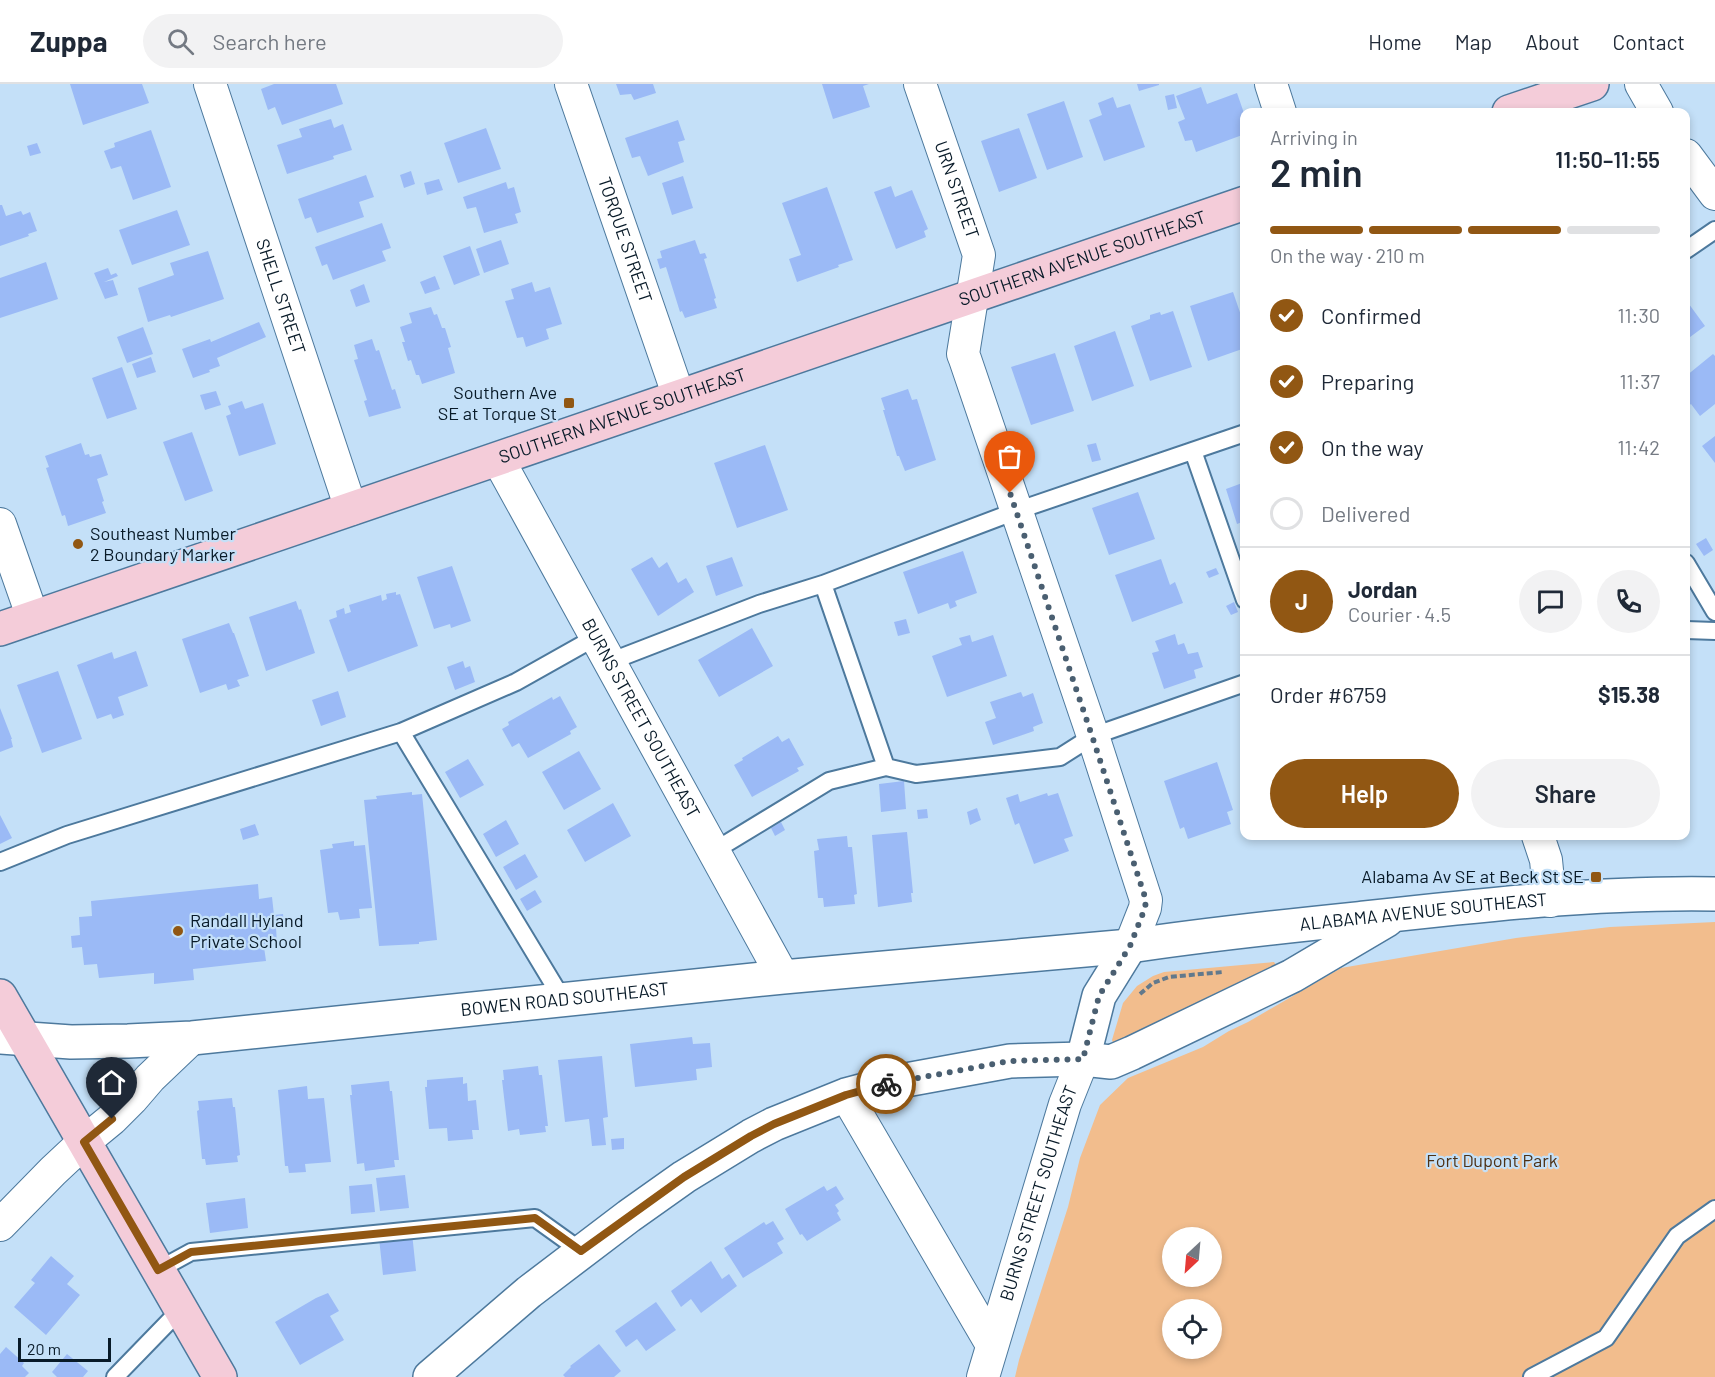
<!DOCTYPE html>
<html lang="en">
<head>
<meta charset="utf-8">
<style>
  body { margin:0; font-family:Barlow,sans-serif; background:#f2f2f3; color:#1f2937; height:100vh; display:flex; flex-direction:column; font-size:22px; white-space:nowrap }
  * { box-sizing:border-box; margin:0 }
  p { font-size:20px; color:#747a83 }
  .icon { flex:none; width:33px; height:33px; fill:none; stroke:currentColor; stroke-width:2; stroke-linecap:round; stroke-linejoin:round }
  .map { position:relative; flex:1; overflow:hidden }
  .side { position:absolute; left:1240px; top:24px; width:450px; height:732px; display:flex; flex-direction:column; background:#fff; border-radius:12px; box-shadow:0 3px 9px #0003 }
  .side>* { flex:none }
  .needle { width:39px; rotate:206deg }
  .buttons { position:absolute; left:1162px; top:1143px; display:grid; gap:12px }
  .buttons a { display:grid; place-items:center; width:60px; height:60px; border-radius:50%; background:#fff; box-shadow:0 3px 9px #0003; font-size:30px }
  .scale { position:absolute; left:18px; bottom:15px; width:93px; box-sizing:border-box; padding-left:6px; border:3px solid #081a28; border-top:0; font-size:16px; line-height:21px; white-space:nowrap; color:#081a28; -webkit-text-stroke:4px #c4e0f8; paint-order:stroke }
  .pin { position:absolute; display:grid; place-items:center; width:51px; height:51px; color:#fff; margin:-62px -26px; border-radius:50% 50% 50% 0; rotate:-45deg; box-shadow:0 0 6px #0007 }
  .pin .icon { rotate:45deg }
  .courier { position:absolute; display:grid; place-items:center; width:60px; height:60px; margin:-30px; border:4px solid #915713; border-radius:50%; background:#fff; color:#222; box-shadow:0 2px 8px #0007 }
  .overview em { font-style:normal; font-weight:600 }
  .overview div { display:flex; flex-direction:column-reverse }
  .overview { display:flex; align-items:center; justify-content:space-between; height:102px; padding:0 30px }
  h1 { font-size:39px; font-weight:600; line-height:45px }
  .bar { display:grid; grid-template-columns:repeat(4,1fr); gap:9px 6px; align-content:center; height:72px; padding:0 30px }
  .bar i { height:8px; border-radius:4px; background:#e0e1e3 }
  .bar .on { background:#915713 }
  .bar p { grid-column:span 4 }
  .line { display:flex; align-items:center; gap:15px; padding:0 30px; border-top:2px solid #e0e1e3 }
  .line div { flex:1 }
  .round { display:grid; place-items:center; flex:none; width:63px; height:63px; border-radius:32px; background:#f2f2f3 }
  ol { padding:0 30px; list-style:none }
  li { display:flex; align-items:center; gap:18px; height:66px }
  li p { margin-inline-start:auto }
  li .icon { padding:6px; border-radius:50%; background:#915713; color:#fff; stroke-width:4 }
  li:last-child { color:#747a83 }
  li i { width:33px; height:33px; border:3px solid #e0e1e3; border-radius:50% }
  .primary-button { display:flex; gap:12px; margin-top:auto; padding:12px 30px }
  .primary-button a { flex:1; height:69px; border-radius:36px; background:#915713; color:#fff; font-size:24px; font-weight:600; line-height:69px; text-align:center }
  .primary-button a+a { background:#f2f2f3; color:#1f2937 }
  header { display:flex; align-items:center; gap:36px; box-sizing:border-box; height:84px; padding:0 30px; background:#fff; border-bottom:2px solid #e0e1e3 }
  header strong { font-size:28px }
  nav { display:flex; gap:33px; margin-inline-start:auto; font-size:21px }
  .search { width:420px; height:54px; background:#f2f2f3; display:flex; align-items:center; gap:15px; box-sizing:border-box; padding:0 21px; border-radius:33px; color:#747a83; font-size:22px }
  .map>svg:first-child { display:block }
</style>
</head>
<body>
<header>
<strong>Zuppa</strong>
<div class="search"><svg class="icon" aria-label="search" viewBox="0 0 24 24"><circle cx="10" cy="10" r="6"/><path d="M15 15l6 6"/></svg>Search here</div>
<nav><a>Home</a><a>Map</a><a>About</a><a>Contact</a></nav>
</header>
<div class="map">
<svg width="1715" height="1293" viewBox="0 0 1715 1293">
  <rect width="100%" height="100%" fill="#c4e0f8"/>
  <path fill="#f2bd8d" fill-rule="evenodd" d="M1715 838V1293H1015L1019 1276 1068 1123 1080 1074 1100 1021 1128 994 1203 963 1229 947 1248 938 1341 884 1516 854 1610 843ZM1173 1154H1212V1192H1173ZM1173 1226H1212V1264H1173Z
    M1274 878 1277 882 1220 911 1113 959 1112 956 1123 919 1137 902 1153 892 1164 888Z"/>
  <path fill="#9bbaf6" d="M70 0H142L149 19 83 41Z
    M274 0H336L343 20 282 41 275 23 268 26 261 5Z
    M616 0H653L656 9 634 16 631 10 620 11Z
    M822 0H869L863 2 870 23 833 35Z
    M1137 0H1159V1L1139 7Z
    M1201 3 1207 20 1237 9 1245 32V50L1196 68 1192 56 1185 57 1178 38 1185 35 1176 12Z
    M1174 10 1177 24 1168 26 1165 12Z
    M1113 13 1117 24 1130 20 1145 63 1104 77 1089 36 1102 31 1098 19Z
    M1064 17 1083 73 1047 86 1027 30Z
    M331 35 334 44 343 40 352 66 333 72 334 75 287 90 277 61 302 53 299 45Z
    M678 36 685 56 678 58 684 78 648 92 640 72 632 74 625 54Z
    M486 44 501 85 458 99 444 59Z
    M1019 44 1037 94 999 108 981 57Z
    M151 46 171 103 133 116 121 82 111 85 104 67 115 63 114 59Z
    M37 59 41 69 30 72 27 62Z
    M411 87 415 100 404 104 400 91Z
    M366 91 374 113 359 118 364 133 317 149 311 133 305 135 298 115Z
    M683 92 693 124 672 131 662 99Z
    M439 95 443 106 427 111 424 99Z
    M506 98 508 105 514 103 521 128 515 130 518 139 484 149 476 123 467 125 463 113Z
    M891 102 895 113 912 106 928 145 924 147 926 153 896 165 874 108Z
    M827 103 853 176 838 181 839 183 797 198 789 175 801 171 782 119Z
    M0 121H2L6 132 21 127 23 131 30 128 37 147 28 150 29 152 0 162Z
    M177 126 190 161 132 181 119 146Z
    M382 139 391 164 382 167 386 177 333 196 327 180 322 182 315 163Z
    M501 156 509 180 484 189 476 165Z
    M695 156 700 170 705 169 707 174 704 175 716 214 714 215 717 224 685 234 682 227 680 228 666 183 660 185 657 175 662 174 660 167Z
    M470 162 480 191 454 201 443 172Z
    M208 167 224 215 171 233 170 231 148 238 138 204 174 191 170 179Z
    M46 178 58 215 0 234V194Z
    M108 184 111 191 116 189 118 192 104 198 113 196 118 211 105 215 94 189Z
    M435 192 440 205 425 210 420 198Z
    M532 198 535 208 550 203 562 240 546 245 549 255 526 263 523 253 517 254 505 217 514 215 511 205Z
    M364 200 370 218 356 223 350 206Z
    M1233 208 1245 243V264L1208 277 1190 222Z
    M1686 216 1705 242 1686 256Z
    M431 223 434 231 437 230 442 244H445L451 263 448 264 455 289 422 300 419 291H416L411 276 408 277 402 258H405L400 243 412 239 409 229Z
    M1173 227 1192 283 1150 297 1131 242 1150 235V231L1160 228 1161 231Z
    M259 238 266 253 217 274 220 282 209 286 210 288 193 294 182 265 210 255 211 258Z
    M143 243 153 270 127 279 117 253Z
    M1115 247 1134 302 1092 317 1074 262Z
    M372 255 376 267 379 266 392 306 395 305 401 324 369 333 364 317 367 316 354 276 358 275 354 261Z
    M1055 269 1074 327 1031 341 1011 283Z
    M1713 270 1715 272V320L1700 332 1691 320 1686 324V292Z
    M151 273 156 288 137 294 132 280Z
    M122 283 137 325 107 335 92 294Z
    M908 305 912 316 917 315 936 376 905 387 899 372H897L883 326H885L881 314Z
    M216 307 221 321 205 326 200 311Z
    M242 317 245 325 263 319 276 360 239 372 226 332 231 330 228 322Z
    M192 348 213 407 185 417 163 358Z
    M1715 352V379L1702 362Z
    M81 359 85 371 89 370 90 373 101 370 108 391 97 395 104 417 102 418 106 429 68 442 65 431 62 432 46 384 49 383 45 372Z
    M1096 359 1101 376 1092 378 1087 361Z
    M765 361 788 426 737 444 714 379Z
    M1245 398V437L1237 440 1226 405Z
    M1138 408 1155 455 1109 471 1092 424Z
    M1706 454 1713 466 1704 472 1696 460Z
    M963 467 977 509 955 517 957 522 950 525 948 519 918 530 903 488Z
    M652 473 659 484 667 478 678 499 686 494 694 508 658 532 631 485Z
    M732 473 743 502 716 512 706 482Z
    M1161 475 1170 501 1175 498 1183 519 1132 538 1115 491Z
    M452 482 471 537 451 544 450 540 434 545 417 493Z
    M1216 484 1219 490 1209 494 1206 488Z
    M396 508V511L400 510 418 562 348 588 329 536 337 533 336 527 344 524 345 530 351 528 349 521 381 511 382 517 387 515 386 510Z
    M296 517 299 526 301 525 315 569 266 587 249 533Z
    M1234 518 1238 528 1231 531 1226 522Z
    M906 535 910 549 898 552 894 538Z
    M229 539 233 549H234L249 592 237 596 240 602 228 606 226 600 200 609 182 555Z
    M752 544 773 582 719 613 698 576Z
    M1175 550 1178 561 1184 559 1188 570 1198 568 1203 583 1194 586 1196 594 1164 605 1152 569 1159 567 1155 557Z
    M970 551 972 558 993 551 1007 592 947 613 932 572 962 561 959 554Z
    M136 567 148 602 118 613 124 631 113 635 111 630 97 635 77 581 112 568 114 575Z
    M463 577 465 584 470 582 475 598 455 606 447 583Z
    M58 587 82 655 42 669 17 601Z
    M338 607 346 633 321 642 312 616Z
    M1021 608 1023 613 1033 609 1043 639 1033 643 1034 647 993 661 985 638 996 634 990 618Z
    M560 612 577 643 570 647 571 650 528 674 519 659 512 663 502 645 509 641 508 638 552 613 553 616Z
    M0 624 12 655H11L13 663 0 668Z
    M778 652 782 658 789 654 804 681 797 684 799 687 752 713 734 681 743 676 742 674Z
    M579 667 601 705 564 726 542 688Z
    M468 675 484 701 460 714 445 688Z
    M1217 678 1233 726 1227 728 1231 740 1188 755 1184 743 1180 745 1164 697Z
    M904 697 906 725 881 728 879 700Z
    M412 708V711L422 710 437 856 419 858V860L379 862 364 716 377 715 376 712Z
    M1047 709 1048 712 1058 709 1073 752 1064 755 1069 767 1034 780 1019 739 1015 741 1006 714 1018 710 1020 718Z
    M613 719 631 752 585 778 567 746Z
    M977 724 981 736 970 741 967 728Z
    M927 725 928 734 918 735 917 726Z
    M0 731 12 754 0 760Z
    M506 736 519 760 496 773 483 750Z
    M781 738 785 746 775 752 771 744Z
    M255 740 259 751 243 756 240 745Z
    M907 748 913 809H911L912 818 878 823 872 751Z
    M847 752 848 763H852L857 810 854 811 855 820 824 823 823 814H818L814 767 819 766 817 755Z
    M354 757V762L365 761 372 824 359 825 360 834 340 836 338 828 328 829 320 766 333 764 332 760Z
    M525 770 538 793 516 806 503 783Z
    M258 800 259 815 272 813 274 831 283 830 284 842 276 843 277 861 264 863 266 877 193 885 194 896 154 900V889L99 894 97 880 84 881 82 863 72 864 71 852 80 851 79 833 92 832 91 817Z
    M535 806 542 818 527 827 520 815Z
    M692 953 693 960 710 959 712 983 696 985 697 996 635 1003 630 960Z
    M602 972 608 1033 603 1034 606 1061 592 1062 589 1035 565 1038 558 976Z
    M538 982 539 991H542L548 1042H545L546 1048 520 1051 519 1045 508 1047 502 996H504L503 986Z
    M463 993V1000L467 999 468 1017 476 1016 479 1046H472L473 1055 448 1057 447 1044 429 1045 425 1003H427V996Z
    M389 997 390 1007H392L399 1076H394L395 1083 365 1087 364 1079 357 1080 350 1011H352L351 1001Z
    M307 1002 308 1015 324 1014 331 1078 305 1080 306 1088 289 1089 288 1082H285L278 1006Z
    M232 1014 233 1023H235L240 1071 237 1072 238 1078 206 1081 205 1075H202L197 1027 199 1026 198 1017Z
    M624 1054V1065L612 1066 611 1055Z
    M405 1091 409 1124 380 1127 376 1094Z
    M372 1100 375 1128 351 1130 349 1102Z
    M824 1102 827 1107 836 1102 844 1115 835 1121 839 1127 837 1129 841 1136 807 1157 802 1150 800 1151 785 1125Z
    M245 1114 248 1144 210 1149 206 1119Z
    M773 1137 784 1155 777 1159 783 1169 743 1194 724 1164 764 1138 766 1141Z
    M412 1149 416 1187 383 1191 379 1154Z
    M51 1172 74 1192 67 1200 80 1211 46 1251 14 1223 35 1199 31 1196Z
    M711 1177 722 1195 729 1190 737 1202 701 1229 691 1215 681 1223 671 1207Z
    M328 1209 339 1227 330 1232 344 1256 300 1281 275 1238 316 1214Z
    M656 1218 676 1246 646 1267 637 1255 626 1263 615 1247Z
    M599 1260 621 1287 614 1293H565L563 1291 571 1283 570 1282Z
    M6 1263 24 1279 22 1282 29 1289 25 1293H0V1270Z
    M67 1270 88 1287 83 1293H57L52 1288Z"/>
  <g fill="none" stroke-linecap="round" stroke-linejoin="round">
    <g stroke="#4d799d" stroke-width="20">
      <path id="service" d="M1686 166 1715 146
        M1193 367 1245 516
        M1686 479 1715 528
        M823 500 886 683
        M1686 546 1715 547
        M609 578 759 520 823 500 1016 427 1245 349
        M401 648 563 916
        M714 767 829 697 886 683 916 690 1060 673 1093 652 1245 599
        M0 778 67 751 401 648 516 598 596 553
        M158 1186 191 1168 535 1134 581 1167
        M115 1293 181 1225
        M1532 1293 1606 1254 1677 1152 1715 1125"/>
    </g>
    <g stroke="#4d799d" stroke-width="34">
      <g id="minor">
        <path id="s1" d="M210 0 351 425"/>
        <path id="s2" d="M571 0 679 313"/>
        <path id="s3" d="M920 0 979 171 963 270 965 275 1093 652 1146 816 1145 824 1130 862"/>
        <path d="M1271 0 1280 28"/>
        <path d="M1641 0 1657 28"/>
        <path d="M1686 71 1715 110"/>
        <path id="s4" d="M498 375 783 893"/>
        <path d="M0 440 33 534"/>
        <path d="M1538 752 1546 776 1550 817"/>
        <path d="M846 1011 992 1261"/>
        <path d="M0 1141 53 1087 84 1058 112 1035 132 1015 150 994 192 954"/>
        <path id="s5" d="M983 1293 1065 1020 1083 975"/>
      </g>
    </g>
    <g stroke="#4d799d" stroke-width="36">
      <g id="tertiary">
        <path id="s6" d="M0 953 71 958 128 957 192 954 783 893 1130 862C1208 850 1287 842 1365 834 1481 821 1598 808 1715 810"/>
        <path d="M1083 975 1099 912 1130 862"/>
        <path d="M430 1293 529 1208 629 1132 684 1093 751 1052 774 1040 846 1011 895 998 1010 977 1083 975 1111 978 1132 969 1292 892 1387 836"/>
      </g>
    </g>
    <g stroke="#4d799d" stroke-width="36">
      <g id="secondary">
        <path d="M1509 28 1592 0"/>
        <path id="s7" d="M0 545 1245 119"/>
        <path d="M0 912 220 1293"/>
      </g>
    </g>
    <path stroke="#62798c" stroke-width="4" stroke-dasharray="6 3" stroke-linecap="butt" d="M1140 910 1153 899 1169 893 1223 888
      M88 993 91 1001"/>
    <use href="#service" stroke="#fff" stroke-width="16"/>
    <use href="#minor" stroke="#fff" stroke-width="32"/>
    <use href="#tertiary" stroke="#fff" stroke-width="33"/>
    <use href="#secondary" stroke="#f4ccd9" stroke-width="33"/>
  </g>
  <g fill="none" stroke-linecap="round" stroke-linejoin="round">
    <path stroke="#4a5f71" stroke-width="6" stroke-dasharray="0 10.8" d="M886 1000 1010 977 1083 975 1099 912 1130 862 1145 824 1146 816 1092 652 1010 409"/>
    <path stroke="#915713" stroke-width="8" d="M112 1035 84 1058 158 1186 191 1168 535 1134 581 1167 684 1093 751 1052 774 1040 846 1011 886 1000"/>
  </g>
  <g fill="#915713" stroke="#c4e0f8" stroke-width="2">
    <rect x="563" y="313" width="12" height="12" rx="3"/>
    <circle cx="78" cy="460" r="6"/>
    <rect x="1590" y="787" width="12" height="12" rx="3"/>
    <circle cx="178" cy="847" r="6"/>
  </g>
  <g text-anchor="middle" stroke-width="4.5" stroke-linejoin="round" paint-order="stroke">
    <g font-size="18" fill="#081a28" stroke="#c4e0f8">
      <text dy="6" stroke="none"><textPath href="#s3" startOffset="112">URN STREET</textPath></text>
      <text dy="6" stroke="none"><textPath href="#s2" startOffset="165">TORQUE STREET</textPath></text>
      <text dy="6" stroke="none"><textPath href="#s7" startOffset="1144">SOUTHERN AVENUE SOUTHEAST</textPath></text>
      <text dy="6" stroke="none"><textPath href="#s1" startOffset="224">SHELL STREET</textPath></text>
      <text dy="6" stroke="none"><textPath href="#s7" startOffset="658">SOUTHERN AVENUE SOUTHEAST</textPath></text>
      <text dy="6" stroke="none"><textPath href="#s4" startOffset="296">BURNS STREET SOUTHEAST</textPath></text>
      <text dy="6" stroke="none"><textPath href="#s6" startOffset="1430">ALABAMA AVENUE SOUTHEAST</textPath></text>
      <text dy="6" stroke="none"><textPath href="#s6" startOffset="567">BOWEN ROAD SOUTHEAST</textPath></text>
      <text dy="6" stroke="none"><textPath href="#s5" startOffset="192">BURNS STREET SOUTHEAST</textPath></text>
    </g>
    <g font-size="18" fill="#081a28" stroke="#c4e0f8" text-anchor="end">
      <text x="557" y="315">Southern Ave<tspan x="557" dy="21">SE at Torque St</tspan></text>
      <text x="90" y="456" text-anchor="start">Southeast Number<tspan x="90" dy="21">2 Boundary Marker</tspan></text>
      <text x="1584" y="799">Alabama Av SE at Beck St SE</text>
      <text x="190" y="843" text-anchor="start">Randall Hyland<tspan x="190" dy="21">Private School</tspan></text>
    </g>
    <g font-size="18" fill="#4e3115" stroke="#c4e0f8">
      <text x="1492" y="1083">Fort Dupont Park</text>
    </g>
  </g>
</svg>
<div class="buttons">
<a><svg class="needle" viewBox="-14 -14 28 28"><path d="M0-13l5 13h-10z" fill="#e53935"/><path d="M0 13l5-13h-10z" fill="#747a83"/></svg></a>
<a><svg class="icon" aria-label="locate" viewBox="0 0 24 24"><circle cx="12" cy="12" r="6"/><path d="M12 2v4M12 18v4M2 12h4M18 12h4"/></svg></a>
</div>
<div class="scale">20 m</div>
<div class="pin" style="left:1010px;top:409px;background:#ea580c"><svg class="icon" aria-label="bag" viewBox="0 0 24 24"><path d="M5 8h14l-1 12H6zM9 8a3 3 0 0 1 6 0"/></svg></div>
<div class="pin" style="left:112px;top:1035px;background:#1f2937"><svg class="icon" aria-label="home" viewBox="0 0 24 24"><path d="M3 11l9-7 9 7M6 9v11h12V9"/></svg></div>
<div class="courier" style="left:886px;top:1000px"><svg class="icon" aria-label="bike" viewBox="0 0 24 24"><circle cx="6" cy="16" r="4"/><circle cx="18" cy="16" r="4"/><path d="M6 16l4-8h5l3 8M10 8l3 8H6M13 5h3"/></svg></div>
<section class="side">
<div class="overview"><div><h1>2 min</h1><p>Arriving in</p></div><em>11:50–11:55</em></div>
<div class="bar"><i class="on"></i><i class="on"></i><i class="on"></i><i></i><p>On the way · 210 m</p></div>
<ol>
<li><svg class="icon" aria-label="check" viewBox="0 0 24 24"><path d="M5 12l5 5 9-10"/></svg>Confirmed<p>11:30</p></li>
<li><svg class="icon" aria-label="check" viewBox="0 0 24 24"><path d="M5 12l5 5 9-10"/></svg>Preparing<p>11:37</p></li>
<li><svg class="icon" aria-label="check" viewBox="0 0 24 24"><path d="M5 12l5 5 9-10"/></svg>On the way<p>11:42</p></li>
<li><i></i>Delivered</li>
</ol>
<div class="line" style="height:108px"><b class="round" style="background:#915713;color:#fff">J</b><div><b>Jordan</b><p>Courier · 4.5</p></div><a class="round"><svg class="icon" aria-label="chat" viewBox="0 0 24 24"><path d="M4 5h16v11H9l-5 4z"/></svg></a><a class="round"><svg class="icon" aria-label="phone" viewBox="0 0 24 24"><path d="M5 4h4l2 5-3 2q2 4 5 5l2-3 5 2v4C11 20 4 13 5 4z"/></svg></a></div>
<div class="line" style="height:78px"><div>Order #6759</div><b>$15.38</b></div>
<div class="primary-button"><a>Help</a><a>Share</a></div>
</section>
</div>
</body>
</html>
